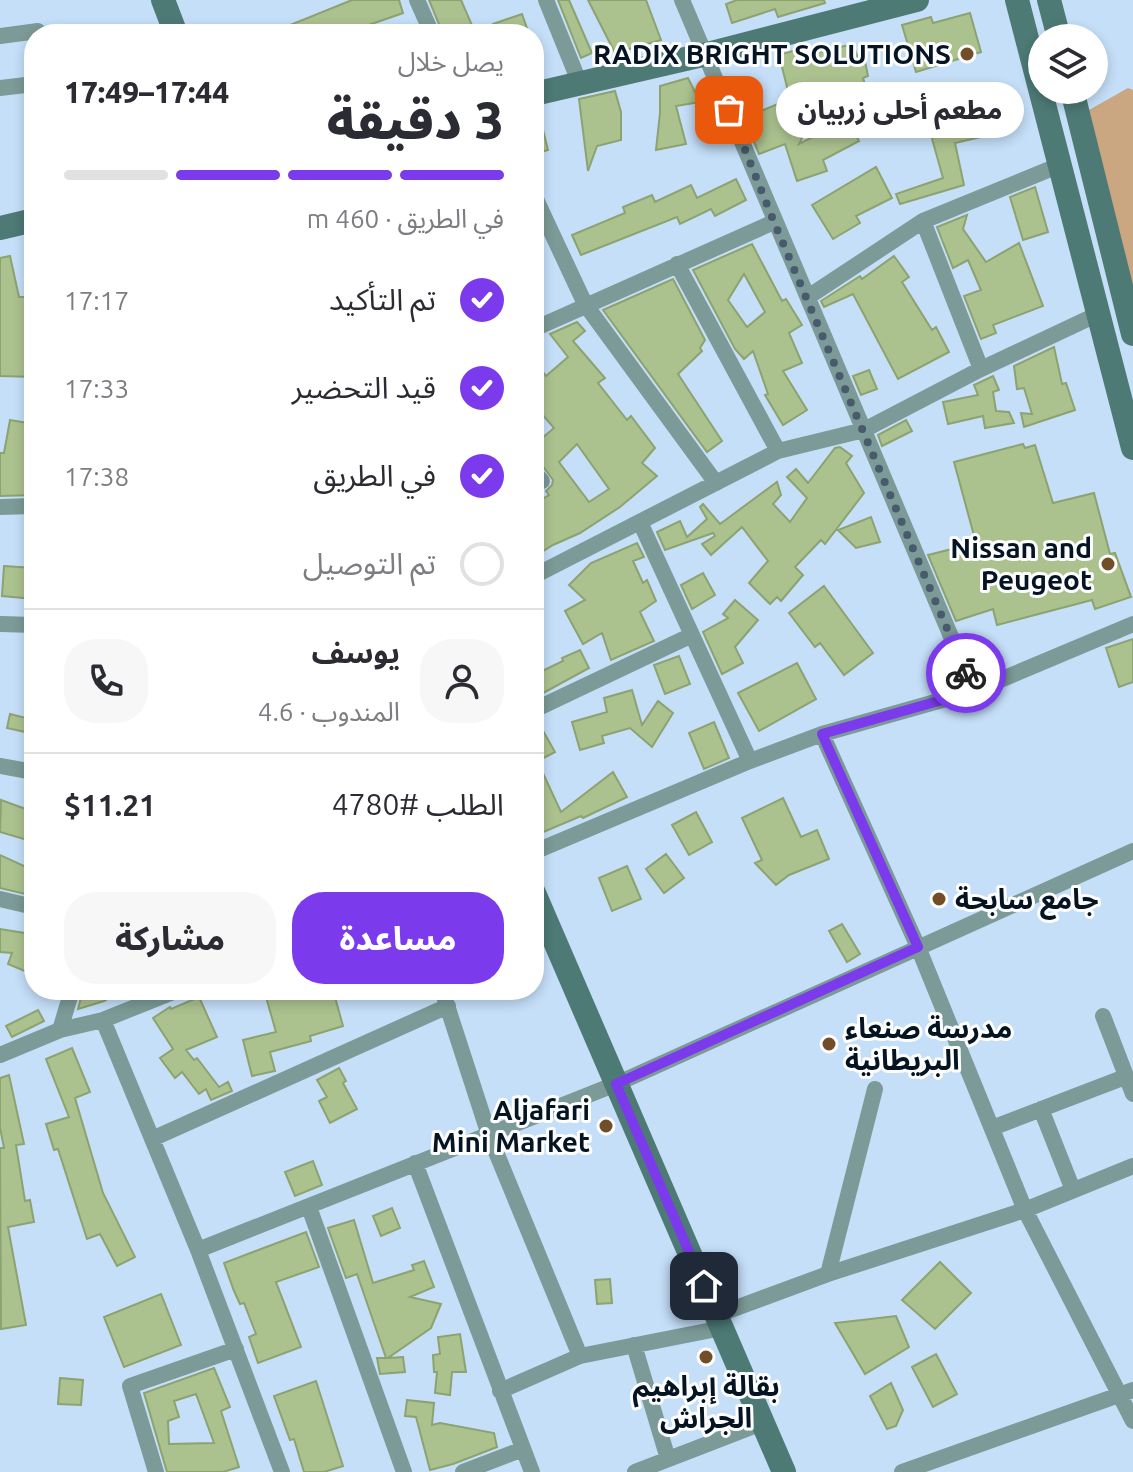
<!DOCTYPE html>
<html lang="ar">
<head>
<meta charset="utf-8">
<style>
  body { margin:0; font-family:Ubuntu,"Noto Sans Arabic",sans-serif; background:#f7f7f7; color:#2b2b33; direction:rtl; height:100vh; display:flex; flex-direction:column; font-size:30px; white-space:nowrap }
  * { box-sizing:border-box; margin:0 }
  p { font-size:26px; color:#7c7c81 }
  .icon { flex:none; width:44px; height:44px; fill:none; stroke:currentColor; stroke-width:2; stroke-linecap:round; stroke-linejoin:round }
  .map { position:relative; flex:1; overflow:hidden; direction:ltr }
  .panel { position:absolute; left:24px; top:24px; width:520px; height:976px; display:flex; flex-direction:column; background:#fff; border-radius:32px; box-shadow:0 4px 12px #0003; direction:rtl }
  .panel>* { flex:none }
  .fabs { position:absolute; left:1028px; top:24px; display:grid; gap:16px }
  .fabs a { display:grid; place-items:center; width:80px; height:80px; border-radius:50%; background:#fff; box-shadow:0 4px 12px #0003; font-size:40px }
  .pin { position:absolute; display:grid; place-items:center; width:68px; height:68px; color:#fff; margin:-34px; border-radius:16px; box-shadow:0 4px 12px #0006 }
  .courier { position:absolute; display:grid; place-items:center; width:80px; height:80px; margin:-40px; border:6px solid #7c3aed; border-radius:50%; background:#fff; color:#222; box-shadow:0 2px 10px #0007 }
  .bubble { position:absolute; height:56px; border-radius:28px; background:#fff; box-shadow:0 4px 12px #0003; font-size:26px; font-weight:800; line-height:56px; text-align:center; direction:rtl }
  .headline em { font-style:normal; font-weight:800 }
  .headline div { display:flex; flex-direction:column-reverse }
  .headline { display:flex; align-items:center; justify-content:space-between; height:136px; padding:0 40px }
  h1 { font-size:52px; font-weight:800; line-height:60px }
  .bar { display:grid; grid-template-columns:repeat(4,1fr); gap:12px 8px; align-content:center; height:96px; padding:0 40px }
  .bar i { height:10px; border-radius:6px; background:#e1e1e2 }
  .bar .current { background:#7c3aed }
  .bar p { grid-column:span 4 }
  .line { display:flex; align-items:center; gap:20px; padding:0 40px; border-top:2px solid #e1e1e2 }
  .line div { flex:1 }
  .round { display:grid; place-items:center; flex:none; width:84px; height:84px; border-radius:32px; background:#f7f7f7 }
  ol { padding:0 40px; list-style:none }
  li { display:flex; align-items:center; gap:24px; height:88px }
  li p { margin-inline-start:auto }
  li .icon { padding:8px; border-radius:50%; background:#7c3aed; color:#fff; stroke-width:4 }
  li:last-child { color:#7c7c81 }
  li i { width:44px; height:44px; border:4px solid #e1e1e2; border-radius:50% }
  .cta { display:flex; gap:16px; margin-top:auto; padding:16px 40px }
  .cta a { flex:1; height:92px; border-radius:32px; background:#7c3aed; color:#fff; font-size:32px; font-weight:800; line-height:92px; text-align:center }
  .cta a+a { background:#f7f7f7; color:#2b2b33 }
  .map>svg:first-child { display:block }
</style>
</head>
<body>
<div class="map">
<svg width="1133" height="1472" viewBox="0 0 1133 1472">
  <rect width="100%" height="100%" fill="#c5dff9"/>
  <path fill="#caa681" d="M1128 88 1133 90V294L1089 110Z"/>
  <path fill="#abc28f" stroke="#8ca270" stroke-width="2" fill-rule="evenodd" d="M352 0H399L403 13 343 34H293L290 25Z
    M429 0H461L474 30 443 34Z
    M558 0H569L592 53 581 58Z
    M588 0H646L661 40 615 53Z
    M737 0H824L825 3 778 17 775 9 732 23 726 4Z
    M970 13 981 52 916 72 902 25 931 17 933 23Z
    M522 14 529 34H496L493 24Z
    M853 44 859 61H865L868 76 863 78 868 94 818 106 799 144 848 119 859 141 823 160 827 171 797 181 785 144 759 154 744 118 790 99 779 55 806 47 808 55Z
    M688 78 700 102 676 106 686 144 656 150 660 113V86Z
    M615 91 621 112V140L597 146 588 171 579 99Z
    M534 110H538L548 150 534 154Z
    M1011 111 1015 129 955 143 964 185 900 204 896 194 943 178 931 135Z
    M876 167 892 198 856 216 860 223 833 239 812 205Z
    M736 179 746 200 715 216 711 209 680 224 677 217 581 255 572 235 625 213 623 207 652 195 655 202 691 185 697 198Z
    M1035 187 1048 232 1023 240 1010 197Z
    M967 215 963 229 986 262 1019 243 1043 306 993 325 996 333 981 339 964 296 981 290 968 260 953 268 937 227Z
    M752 244 782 301 786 299 802 325 789 333 802 363 783 371 807 410 783 425 765 395 768 394 753 351 744 359 735 349 693 270ZM744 274 765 312 747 327 728 300Z
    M10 256 19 297H34V318H31L34 377 0 376V258Z
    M894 256 909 277 902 282 932 330 936 327 949 352 898 379 853 294 824 307 821 301 860 276 862 279Z
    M673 279 705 340 700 348 702 351 678 374 722 441 707 452 603 310Z
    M577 322 585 331 573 341 605 378 598 383 627 420 631 416 655 448 642 463 657 476 620 507 580 533 553 545 534 557V504L549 495 546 491 552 485 553 480 542 465 534 461V445L554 428 534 405V380L543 372 546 376 568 357 550 334ZM577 444 609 489 589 502 559 462Z
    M1054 347 1062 384 1066 383 1075 410 1024 427 1021 413 1032 414 1024 388 1017 389 1014 366Z
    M869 370 877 389 861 395 853 376Z
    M993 376 999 390 993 392 996 411 1009 412 1014 423 985 428 983 416 948 424 943 402 978 395 974 385Z
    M10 420 34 424V495L0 496V453H4Z
    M906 420 912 431 882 446 878 435Z
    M1023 444 1025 448 1035 445 1053 503 1094 493 1110 554 1115 553 1131 597 1095 609 1092 600 997 625 993 609 956 621 928 555 976 543 954 462Z
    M840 447 852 456 846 463 864 493 825 544 821 540 795 567 803 575 781 601 777 597 770 604 749 583 768 561 742 527 711 555 702 544 715 536 713 533 665 550 657 532 680 521 687 537 707 519 700 507 703 504 720 524 777 482 781 495 773 504 790 522 807 498 787 477 796 469 808 483 835 448Z
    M871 517 880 542 856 548 838 530Z
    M637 543 644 557 633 561 643 583 647 580 656 601 640 612 654 641 611 660 602 633 583 644 565 611 585 600 569 585 591 563Z
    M4 566 34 568V599L2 596Z
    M703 573 715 595 692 609 681 585Z
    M824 586 873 653 844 675 820 643 815 647 789 613Z
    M735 600 758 620 735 647 743 663 722 674 703 632 728 618 723 614Z
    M1133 639V682L1119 687 1106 648Z
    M580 650 589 668 534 698V675L563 661 562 658Z
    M679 656 690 684 665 694 654 665Z
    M797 663 816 699 759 731 738 693Z
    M632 690 642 725 658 701 673 713 652 747 630 728 602 736 604 743 580 750 572 722 607 712 604 698Z
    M10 714 34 720V734L7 728Z
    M537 720 555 752 538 761 534 754 561 812 613 772 627 797 583 818 581 816 534 836V721Z
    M714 722 729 758 704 769 689 733Z
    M783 798 801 837 817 830 829 859 789 875 776 885 755 863 762 860 742 818Z
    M1 800 34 812V842L0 832Z
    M696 812 712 842 689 855 672 825Z
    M34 850V896L0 888V855L26 867Z
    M666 854 684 878 664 893 646 869Z
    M627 866 641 899 612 911 599 878Z
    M28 917 34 918V975L8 964 12 953 0 952V929L25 933Z
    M842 924 860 954 847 962 829 931Z
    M83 990H123L104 1001 78 1009Z
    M264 990H333L343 1026 310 1036 311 1041 270 1052 275 1071 252 1076 243 1040 276 1032Z
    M199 997 217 1037 186 1050 194 1060 197 1058 219 1087 228 1082 232 1091 211 1100 206 1089 199 1094 182 1072 175 1078 160 1058 173 1049 153 1018 170 1007 171 1009Z
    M38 1010 44 1021 12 1037 6 1026Z
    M72 1048 90 1092 75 1098 103 1193 135 1257 117 1266 100 1234 87 1239 58 1149 54 1150 46 1124 69 1117 46 1059Z
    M339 1068 346 1081 343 1083 357 1109 330 1123 319 1101 327 1097 317 1080Z
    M9 1075 24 1144 16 1145 25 1201 30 1200 34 1222 8 1227 26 1325 1 1329 0 1148H4L0 1128V1078Z
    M313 1161 322 1185 295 1196 285 1172Z
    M392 1208 400 1228 381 1236 373 1216Z
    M354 1220 373 1283 414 1270 412 1265 424 1261 434 1287 410 1297 441 1304 431 1328 388 1358 403 1357 405 1372 380 1374 377 1358H386L357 1274 346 1278 328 1228Z
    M306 1232 319 1267 276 1282 301 1347 258 1363 249 1337 256 1334 244 1303 240 1304 234 1291 224 1263Z
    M940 1262 971 1293 935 1329 902 1300Z
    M610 1279 612 1303 597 1304 595 1280Z
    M161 1294 181 1345 124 1367 104 1317Z
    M896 1316 909 1347 865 1374 835 1323Z
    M460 1334 466 1372H452L450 1395 435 1393 437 1372H434L433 1355 440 1354 438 1337Z
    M936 1354 957 1394 933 1407 912 1367Z
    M214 1368 230 1407 221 1411 239 1467 223 1472H167L144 1393ZM196 1394 214 1443 169 1444 168 1421 179 1417 174 1401Z
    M60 1378 83 1380 81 1405 58 1404Z
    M316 1381 343 1466 324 1472H304L294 1439 290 1440 274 1396Z
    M891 1383 903 1410 896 1426 887 1429 870 1396Z
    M407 1400 434 1403 432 1425 440 1423 494 1433 497 1447 453 1464 430 1470 416 1417 405 1416Z"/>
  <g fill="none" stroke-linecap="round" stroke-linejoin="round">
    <path stroke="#7c9a97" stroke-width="16" d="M417 0 432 34
      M546 0 580 84
      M682 0 974 691
      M0 36 38 31
      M0 88 34 84
      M534 195 585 304 716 483
      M923 221 981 369
      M677 264 778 451
      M808 297 923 221 1060 165
      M534 329 774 222
      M534 472 542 481
      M0 507 34 506
      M640 522 750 761
      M534 576 778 451 864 430 981 369 1098 314
      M1 624 34 625
      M534 710 692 635
      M822 734 918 947 1025 1210 1133 1421
      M0 766 34 772
      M534 852 750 761 822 734 974 691 1133 624
      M0 899 34 907
      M442 990 489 1135 580 1356
      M1103 1016 1133 1094
      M103 1020 198 1250 282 1472
      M60 1030 72 990
      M0 1055 60 1030 103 1020 178 990
      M1041 1109 1073 1190
      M992 1128 1125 1077
      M152 1139 448 1006
      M415 1163 532 1472
      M309 1207 404 1472
      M198 1250 616 1084 1133 851
      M828 1274 875 1089
      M717 1315 828 1274 1025 1210 1133 1166
      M634 1345 668 1459
      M500 1391 580 1356 722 1328
      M156 1472 130 1386 236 1349
      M463 1472 523 1449
      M635 1472 762 1423
      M902 1472 1133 1390"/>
    <path stroke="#4d7a75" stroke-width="24" d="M163 0 176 34
      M1017 0 1133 448
      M1049 0 1059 38
      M1072 90 1133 334
      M534 94 707 54 917 0
      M0 228 34 220
      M534 893 784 1472"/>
  </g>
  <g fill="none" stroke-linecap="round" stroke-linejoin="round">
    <path stroke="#485b6d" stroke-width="8" stroke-dasharray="0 14.4" d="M729 110 774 222 966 673"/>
    <path stroke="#7c3aed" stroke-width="10" d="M704 1286 616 1084 918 947 822 734 974 691 966 673"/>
  </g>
  <g fill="#714e27" stroke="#fdfdfd" stroke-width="3">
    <circle cx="967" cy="54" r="8"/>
    <circle cx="1108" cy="564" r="8"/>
    <circle cx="939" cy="899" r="8"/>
    <circle cx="829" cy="1044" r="8"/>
    <circle cx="606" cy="1126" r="8"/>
    <circle cx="706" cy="1357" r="8"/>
  </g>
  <g text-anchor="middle" stroke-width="6" stroke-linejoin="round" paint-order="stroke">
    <g font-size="28" font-weight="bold" fill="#041422" stroke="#fdfdfd" text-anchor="end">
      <text x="951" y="64">RADIX BRIGHT SOLUTIONS</text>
      <text x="1092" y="558">Nissan and<tspan x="1092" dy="32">Peugeot</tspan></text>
      <text x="955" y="909" text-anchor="start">جامع سابحة</text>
      <text x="845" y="1038" text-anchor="start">مدرسة صنعاء<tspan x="845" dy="32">البريطانية</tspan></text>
      <text x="590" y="1120">Aljafari<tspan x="590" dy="32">Mini Market</tspan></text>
      <text x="706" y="1396" text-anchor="middle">بقالة إبراهيم<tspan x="706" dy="32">الجراش</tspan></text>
    </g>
  </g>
</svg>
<div class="fabs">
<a><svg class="icon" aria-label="layers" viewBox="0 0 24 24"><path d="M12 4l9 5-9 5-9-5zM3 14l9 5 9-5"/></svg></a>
</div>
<div class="pin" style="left:729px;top:110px;background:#ea580c"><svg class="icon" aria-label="bag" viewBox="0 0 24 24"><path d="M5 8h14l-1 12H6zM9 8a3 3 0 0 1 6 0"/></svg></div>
<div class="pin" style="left:704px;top:1286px;background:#1f2937"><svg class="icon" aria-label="home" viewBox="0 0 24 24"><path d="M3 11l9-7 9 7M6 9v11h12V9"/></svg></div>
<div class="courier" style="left:966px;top:673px"><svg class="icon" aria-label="bike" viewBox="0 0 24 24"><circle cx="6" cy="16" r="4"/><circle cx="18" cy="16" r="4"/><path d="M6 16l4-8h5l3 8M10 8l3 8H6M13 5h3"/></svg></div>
<div class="bubble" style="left:776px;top:82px;width:248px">مطعم أحلى زربيان</div>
<section class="panel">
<div class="headline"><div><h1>3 دقيقة</h1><p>يصل خلال</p></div><em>17:44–17:49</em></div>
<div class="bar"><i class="current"></i><i class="current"></i><i class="current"></i><i></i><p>في الطريق · 460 m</p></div>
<ol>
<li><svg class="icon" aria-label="check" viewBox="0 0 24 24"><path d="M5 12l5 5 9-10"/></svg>تم التأكيد<p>17:17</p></li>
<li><svg class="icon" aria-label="check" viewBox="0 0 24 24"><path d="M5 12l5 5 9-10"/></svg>قيد التحضير<p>17:33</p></li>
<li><svg class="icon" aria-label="check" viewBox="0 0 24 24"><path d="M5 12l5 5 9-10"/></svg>في الطريق<p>17:38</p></li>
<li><i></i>تم التوصيل</li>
</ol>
<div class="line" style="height:144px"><a class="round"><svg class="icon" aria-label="person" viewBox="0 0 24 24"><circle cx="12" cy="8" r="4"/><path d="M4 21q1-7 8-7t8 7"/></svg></a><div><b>يوسف</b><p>المندوب · 4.6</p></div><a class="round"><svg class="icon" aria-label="phone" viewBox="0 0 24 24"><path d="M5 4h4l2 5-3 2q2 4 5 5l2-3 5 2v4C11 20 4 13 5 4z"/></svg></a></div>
<div class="line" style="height:104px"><div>الطلب #4780</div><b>$11.21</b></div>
<div class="cta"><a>مساعدة</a><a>مشاركة</a></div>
</section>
</div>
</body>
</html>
